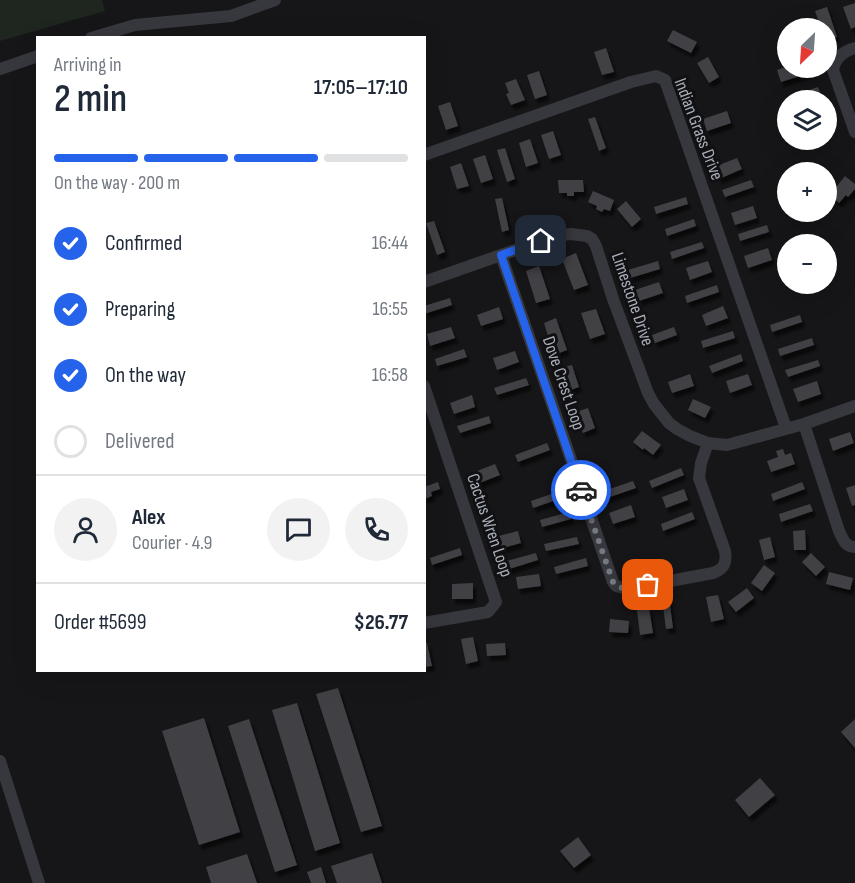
<!DOCTYPE html>
<html lang="en">
<head>
<meta charset="utf-8">
<style>
  body { margin:0; font-family:"Sofia Sans Condensed",sans-serif; background:#f2f2f3; color:#1f2937; height:100vh; display:flex; flex-direction:column; font-size:22px; white-space:nowrap }
  * { box-sizing:border-box; margin:0 }
  p { font-size:20px; color:#747a83 }
  .icon { flex:none; width:33px; height:33px; fill:none; stroke:currentColor; stroke-width:2; stroke-linecap:round; stroke-linejoin:round }
  .map { position:relative; flex:1; overflow:hidden }
  .drawer { position:absolute; left:36px; top:36px; width:390px; height:636px; display:flex; flex-direction:column; background:#fff; border-radius:0px; box-shadow:0 6px 24px #0002 }
  .drawer>* { flex:none }
  .needle { width:39px; rotate:205deg }
  .controls { position:absolute; left:777px; top:18px; display:grid; gap:12px }
  .controls a { display:grid; place-items:center; width:60px; height:60px; border-radius:50%; background:#fff; box-shadow:0 6px 24px #0002; font-size:30px }
  .pin { position:absolute; display:grid; place-items:center; width:51px; height:51px; color:#fff; margin:-26px; border-radius:12px; box-shadow:0 3px 9px #0006 }
  .courier { position:absolute; display:grid; place-items:center; width:60px; height:60px; margin:-30px; border:4px solid #2563eb; border-radius:50%; background:#fff; color:#222; box-shadow:0 2px 8px #0007 }
  .summary em { font-style:normal; font-weight:600 }
  .summary div { display:flex; flex-direction:column-reverse }
  .summary { display:flex; align-items:center; justify-content:space-between; height:102px; padding:0 18px }
  h1 { font-size:39px; font-weight:600; line-height:45px }
  .bar { display:grid; grid-template-columns:repeat(4,1fr); gap:9px 6px; align-content:center; height:72px; padding:0 18px }
  .bar i { height:8px; border-radius:4px; background:#e0e1e3 }
  .bar .selected { background:#2563eb }
  .bar p { grid-column:span 4 }
  .line { display:flex; align-items:center; gap:15px; padding:0 18px; border-top:2px solid #e0e1e3 }
  .line div { flex:1 }
  .round { display:grid; place-items:center; flex:none; width:63px; height:63px; border-radius:32px; background:#f2f2f3 }
  ol { padding:0 18px; list-style:none }
  li { display:flex; align-items:center; gap:18px; height:66px }
  li p { margin-inline-start:auto }
  li .icon { padding:6px; border-radius:50%; background:#2563eb; color:#fff; stroke-width:4 }
  li:last-child { color:#747a83 }
  li i { width:33px; height:33px; border:3px solid #e0e1e3; border-radius:50% }
  .map>svg:first-child { display:block }
</style>
</head>
<body>
<div class="map">
<svg width="855" height="883" viewBox="0 0 855 883">
  <defs>
    <filter id="shadow"><feDropShadow dx="3" dy="5" stdDeviation="1.5" flood-color="#0009"/></filter>
  </defs>
  <rect width="100%" height="100%" fill="#161618"/>
  <path fill="#1e261f" d="M0 0H102L105 11 0 41Z"/>
  <path fill="#404145" filter="url(#shadow)" d="M855 3V27L851 29 843 7Z
    M827 7 837 37 826 40V28H821L815 11Z
    M673 30 697 42 691 53 667 41Z
    M606 48 614 72 602 75 594 52Z
    M708 57 719 77 709 83 697 63Z
    M788 66V68H812L813 72 781 82 777 70Z
    M539 71 547 95 535 99 527 75Z
    M516 79 525 100 511 105 506 94 509 93 505 83Z
    M818 87 822 99 819 100H787L786 98Z
    M450 102 458 126 446 130 438 106Z
    M727 111 731 123 707 131 703 119Z
    M595 117 606 148 599 151 588 119Z
    M553 131 561 155 549 159 541 135Z
    M530 139 538 163 526 167 519 143Z
    M505 148 515 179 507 182 497 150Z
    M485 155 493 179 481 183 473 159Z
    M737 158 742 169 719 179 714 167Z
    M461 163 469 186 457 189 450 167Z
    M845 176 855 184V189L848 197 846 195 839 203 830 195Z
    M558 180H583L584 192H574V196H567V193H559Z
    M751 180 754 187 725 197 722 190Z
    M593 191 614 200 610 211 604 209 602 212 596 209 597 206 588 202Z
    M686 197 688 204 656 214 654 207Z
    M502 198 509 230 502 232 495 199Z
    M626 201 641 219 632 227 617 209Z
    M753 206 757 218 735 225 731 213Z
    M694 219 696 226 667 236 665 229Z
    M434 221 445 252 437 255 426 223Z
    M767 225 769 232 740 241 738 234Z
    M702 242 704 248 672 259 670 252Z
    M768 248 772 260 748 268 744 256Z
    M576 253 588 285 574 290 562 259Z
    M658 261 660 269 630 278 628 270Z
    M708 261 712 272 690 280 686 268Z
    M539 266 550 299 536 303 526 271Z
    M659 282 663 293 639 301 635 290Z
    M717 285 719 292 687 303 685 296Z
    M450 298 452 305 424 314V306Z
    M723 306 728 318 706 326 702 315Z
    M499 307 503 319 481 326 477 315Z
    M596 309 605 334 590 339 581 313Z
    M800 315 802 322 772 332 770 325Z
    M556 318 567 350 554 355 544 323Z
    M451 327 455 338 430 346 427 334Z
    M674 327 677 335 655 343 652 335Z
    M733 331 735 338 703 348 701 341Z
    M812 338 814 345 780 356 778 349Z
    M464 349 467 357 437 366 435 359Z
    M515 351 519 362 497 370 493 358Z
    M741 354 743 361 712 373 709 366Z
    M818 360 820 366 788 377 785 370Z
    M572 365 579 387 568 391 561 368Z
    M690 374 694 386 672 393 668 382Z
    M748 374 752 385 730 393 726 381Z
    M526 378 529 385 497 395 494 388Z
    M817 381 821 394 798 402 793 389Z
    M472 395 475 407 454 414 450 403Z
    M693 399 711 407 705 418 688 410Z
    M588 408 595 428 583 433 576 412Z
    M489 416 491 423 460 433 457 426Z
    M642 431 661 445 653 455 644 448 643 450 633 442Z
    M850 432 854 443 833 451 829 439Z
    M547 443 550 450 518 462 515 455Z
    M783 449 785 455 791 453 795 464 771 472 767 461 778 457 776 451Z
    M495 464 500 475 477 484 472 473Z
    M681 468 684 475 652 488 649 481Z
    M633 481 636 488 604 499 601 492Z
    M438 482 440 489 431 492 432 496 424 499V487Z
    M802 482 805 489 773 501 771 494Z
    M855 485V505L852 506 846 488Z
    M684 489 688 500 666 508 662 497Z
    M563 490 565 497 533 508 531 501Z
    M810 504 813 511 781 522 779 514Z
    M631 505 635 517 613 524 609 513Z
    M569 512 571 519 542 527 540 520Z
    M692 512 695 519 663 531 661 524Z
    M805 530 806 550H794L793 531Z
    M518 531 521 543 499 549 495 537Z
    M577 537 579 544 546 551 544 544Z
    M770 537 775 557 764 560 759 540Z
    M460 548 462 555 432 565 430 558Z
    M536 553 538 560 506 570 503 562Z
    M811 553 825 567 816 576 802 562Z
    M586 558 588 566 556 574 554 567Z
    M764 565 775 573 762 591 751 583Z
    M829 572 853 578 850 590 826 584Z
    M539 574 541 586 518 589 516 577Z
    M473 583V599H452V584Z
    M747 588 754 598 736 612 728 602Z
    M718 595 724 619 711 622 706 597Z
    M669 597 673 628 666 629 662 598Z
    M649 608 653 633 640 635 637 610Z
    M610 619 629 621 628 633 609 632Z
    M473 637 478 661 466 664 461 639Z
    M424 643H427L432 666 424 667Z
    M505 643 506 655 487 656 486 644Z
    M338 688 382 826 361 832 316 694Z
    M297 703 340 843 315 851 272 710Z
    M204 718 240 832 199 845 162 731Z
    M249 719 297 865 275 872 228 726Z
    M855 719V748L841 732Z
    M760 778 775 795 749 817 735 800Z
    M578 837 591 855 574 868 560 851Z
    M372 853 382 883H337L331 866Z
    M247 854 257 883H211L206 867Z
    M321 867 326 883H311L307 872Z"/>
  <g fill="none" stroke-linecap="round" stroke-linejoin="round">
    <path stroke="#37383d" stroke-width="12" d="M91 38 135 25 231 16 275 0
      M855 48C844 51 835 57 833 70L855 132
      M0 69 38 56
      M424 155 631 82 656 76 665 80 786 428
      M501 255 613 582 616 586 627 589 713 573C724 569 727 563 725 551L699 478 701 463 708 443
      M424 282 541 241 561 235 571 234 587 236 592 239 596 246 613 299 648 393 654 404 669 423 677 429 690 436 708 443 727 445 804 424 855 406
      M424 386 496 602 493 606 488 612 424 623
      M804 424 839 531C843 539 845 547 855 547
      M0 761 39 883"/>
  </g>
  <g fill="none" stroke-linecap="round" stroke-linejoin="round">
    <path stroke="#757880" stroke-width="6" stroke-dasharray="0 10.8" d="M581 490 613 582C622 593 637 587 648 585"/>
    <path stroke="#2563eb" stroke-width="8" d="M541 241 501 255 581 490"/>
  </g>
  <g text-anchor="middle" stroke-width="6" stroke-linejoin="round" paint-order="stroke">
    <g font-size="18" fill="#a8adb8" stroke="#111113">
      <text transform="translate(699 129) rotate(69)" y="6">Indian Grass Drive</text>
      <text transform="translate(633 299) rotate(71)" y="6">Limestone Drive</text>
      <text transform="translate(564 383) rotate(71)" y="6">Dove Crest Loop</text>
      <text transform="translate(490 525) rotate(71)" y="6">Cactus Wren Loop</text>
    </g>
  </g>
</svg>
<div class="controls">
<a><svg class="needle" viewBox="-14 -14 28 28"><path d="M0-13l5 13h-10z" fill="#e53935"/><path d="M0 13l5-13h-10z" fill="#747a83"/></svg></a>
<a><svg class="icon" aria-label="layers" viewBox="0 0 24 24"><path d="M12 4l9 5-9 5-9-5zM3 14l9 5 9-5"/></svg></a>
<a>+</a>
<a>−</a>
</div>
<div class="pin" style="left:648px;top:585px;background:#ea580c"><svg class="icon" aria-label="bag" viewBox="0 0 24 24"><path d="M5 8h14l-1 12H6zM9 8a3 3 0 0 1 6 0"/></svg></div>
<div class="pin" style="left:541px;top:241px;background:#1f2937"><svg class="icon" aria-label="home" viewBox="0 0 24 24"><path d="M3 11l9-7 9 7M6 9v11h12V9"/></svg></div>
<div class="courier" style="left:581px;top:490px"><svg class="icon" aria-label="car" viewBox="0 0 24 24"><path d="M5 17H2v-5l4-1 3-4h7l3 4 3 1v5h-3M9 17h6M6 11h13"/><circle cx="7" cy="17" r="2"/><circle cx="17" cy="17" r="2"/></svg></div>
<section class="drawer">
<div class="summary"><div><h1>2 min</h1><p>Arriving in</p></div><em>17:05–17:10</em></div>
<div class="bar"><i class="selected"></i><i class="selected"></i><i class="selected"></i><i></i><p>On the way · 200 m</p></div>
<ol>
<li><svg class="icon" aria-label="check" viewBox="0 0 24 24"><path d="M5 12l5 5 9-10"/></svg>Confirmed<p>16:44</p></li>
<li><svg class="icon" aria-label="check" viewBox="0 0 24 24"><path d="M5 12l5 5 9-10"/></svg>Preparing<p>16:55</p></li>
<li><svg class="icon" aria-label="check" viewBox="0 0 24 24"><path d="M5 12l5 5 9-10"/></svg>On the way<p>16:58</p></li>
<li><i></i>Delivered</li>
</ol>
<div class="line" style="height:108px"><a class="round"><svg class="icon" aria-label="person" viewBox="0 0 24 24"><circle cx="12" cy="8" r="4"/><path d="M4 21q1-7 8-7t8 7"/></svg></a><div><b>Alex</b><p>Courier · 4.9</p></div><a class="round"><svg class="icon" aria-label="chat" viewBox="0 0 24 24"><path d="M4 5h16v11H9l-5 4z"/></svg></a><a class="round"><svg class="icon" aria-label="phone" viewBox="0 0 24 24"><path d="M5 4h4l2 5-3 2q2 4 5 5l2-3 5 2v4C11 20 4 13 5 4z"/></svg></a></div>
<div class="line" style="height:78px"><div>Order #5699</div><b>$26.77</b></div>
</section>
</div>
</body>
</html>
